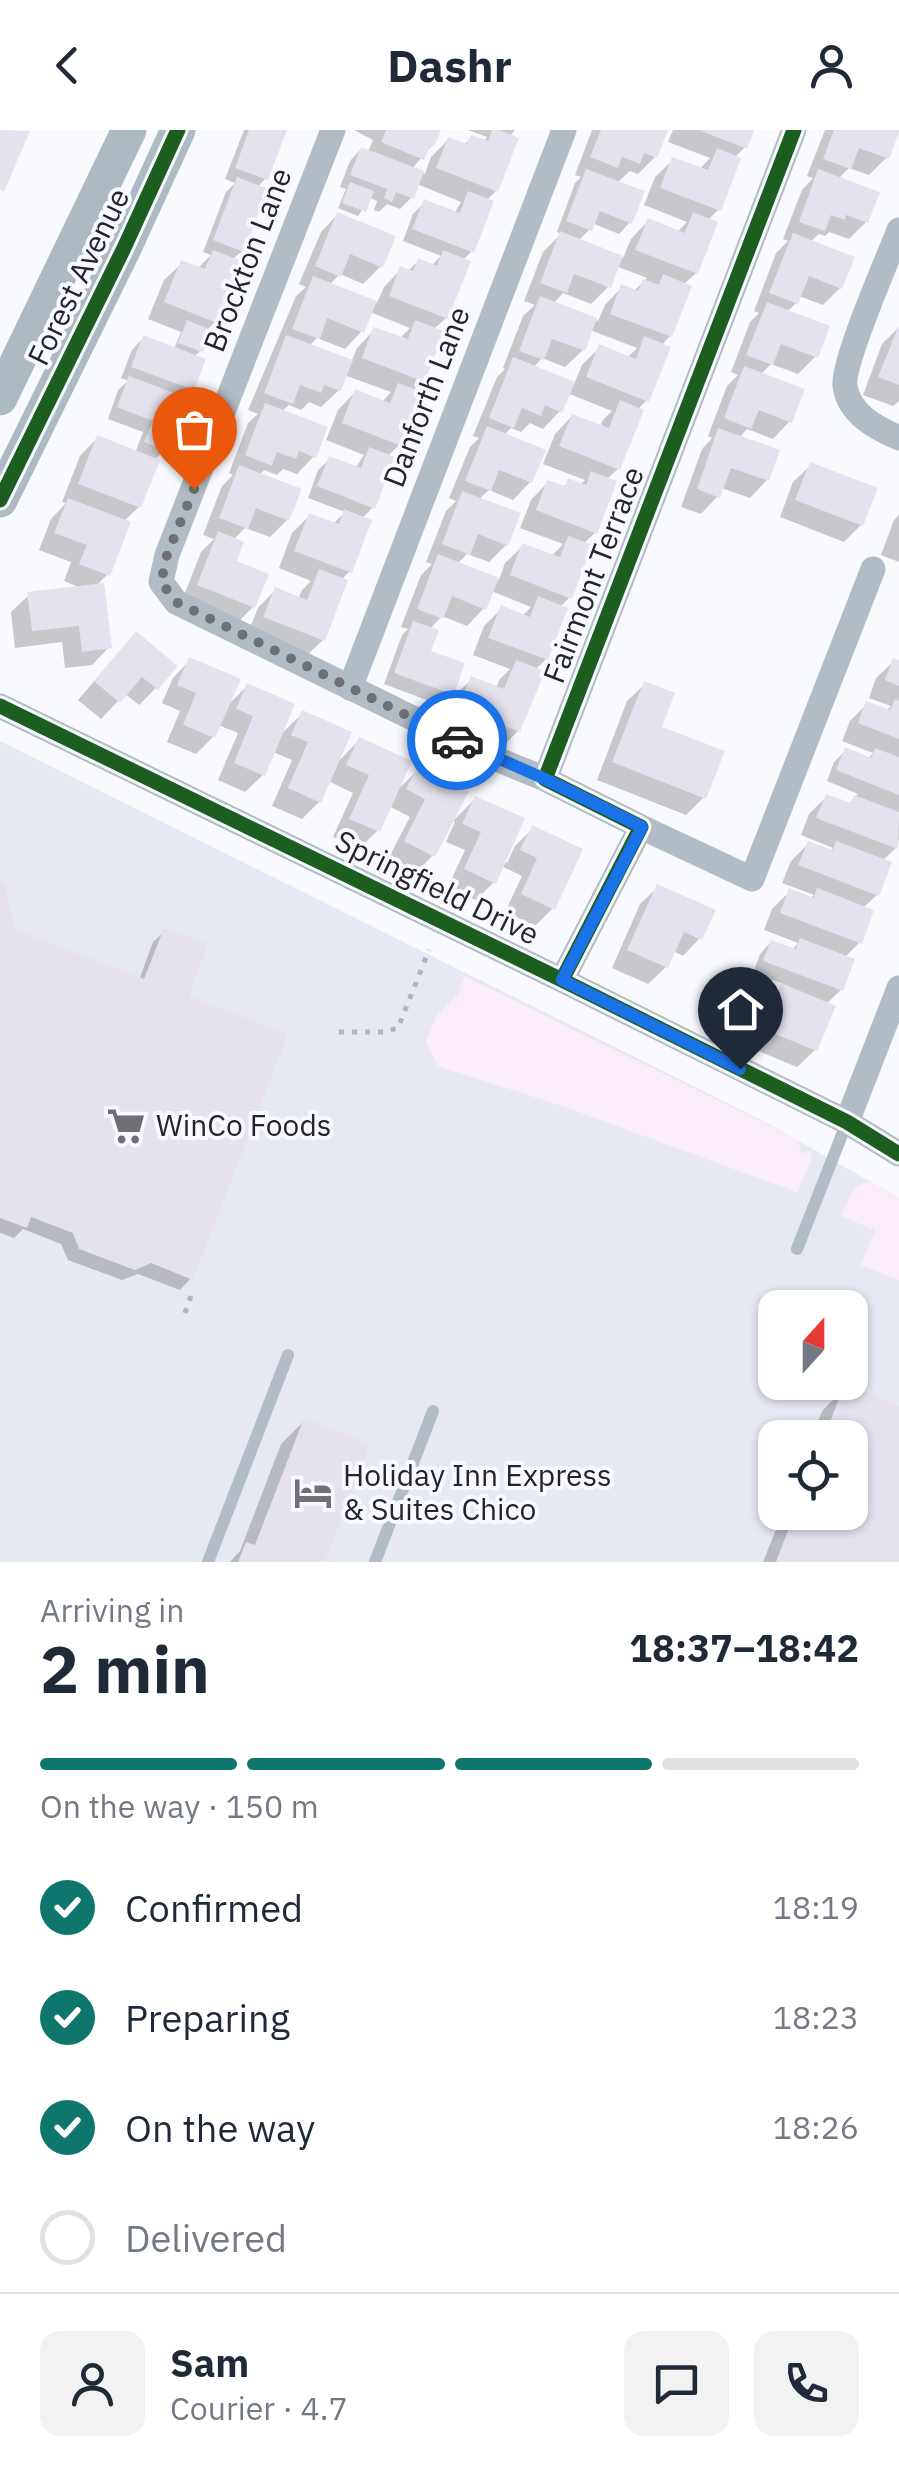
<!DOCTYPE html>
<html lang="en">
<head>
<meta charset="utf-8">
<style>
  body { margin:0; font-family:"IBM Plex Sans",sans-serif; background:#f2f2f3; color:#1f2937; height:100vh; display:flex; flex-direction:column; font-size:38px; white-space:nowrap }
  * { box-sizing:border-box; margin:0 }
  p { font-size:32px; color:#747a83 }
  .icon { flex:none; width:55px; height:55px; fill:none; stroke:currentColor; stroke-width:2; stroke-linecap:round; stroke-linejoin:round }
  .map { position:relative; height:1432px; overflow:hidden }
  .details { display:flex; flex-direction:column; background:#fff; flex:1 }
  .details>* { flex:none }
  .needle { width:65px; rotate:21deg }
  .tools { position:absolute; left:758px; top:1160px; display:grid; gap:20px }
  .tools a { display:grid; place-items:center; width:110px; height:110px; border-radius:20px; background:#fff; box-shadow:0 2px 8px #0004; font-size:50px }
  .pin { position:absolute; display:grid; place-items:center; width:85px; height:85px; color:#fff; margin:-102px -42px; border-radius:50% 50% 50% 0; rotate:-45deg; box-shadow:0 0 10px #0007 }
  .pin .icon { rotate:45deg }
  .courier { position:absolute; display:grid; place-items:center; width:100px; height:100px; margin:-50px; border:8px solid #1a73e8; border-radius:50%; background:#fff; color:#222; box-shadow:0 2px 12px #0007 }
  .headline em { font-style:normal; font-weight:700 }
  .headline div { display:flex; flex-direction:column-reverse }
  .headline { display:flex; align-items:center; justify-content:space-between; height:170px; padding:0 40px }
  h1 { font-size:65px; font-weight:700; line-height:75px }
  .bar { display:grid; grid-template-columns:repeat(4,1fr); gap:15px 10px; align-content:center; height:120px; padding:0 40px }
  .bar i { height:12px; border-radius:8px; background:#e0e1e3 }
  .bar .current { background:#0f766e }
  .bar p { grid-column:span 4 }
  .line { display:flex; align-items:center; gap:25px; padding:0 40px; border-top:2px solid #e0e1e3 }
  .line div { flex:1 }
  .round { display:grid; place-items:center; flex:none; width:105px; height:105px; border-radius:20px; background:#f2f2f3 }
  ol { padding:0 40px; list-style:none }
  li { display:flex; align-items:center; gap:30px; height:110px }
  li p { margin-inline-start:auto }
  li .icon { padding:10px; border-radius:50%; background:#0f766e; color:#fff; stroke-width:4 }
  li:last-child { color:#747a83 }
  li i { width:55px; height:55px; border:5px solid #e0e1e3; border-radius:50% }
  header { display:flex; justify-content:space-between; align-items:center; height:130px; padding:0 40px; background:#fff; font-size:45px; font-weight:700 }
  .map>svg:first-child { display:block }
</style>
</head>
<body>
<header><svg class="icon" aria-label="back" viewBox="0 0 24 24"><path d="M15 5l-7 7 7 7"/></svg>Dashr<svg class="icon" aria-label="person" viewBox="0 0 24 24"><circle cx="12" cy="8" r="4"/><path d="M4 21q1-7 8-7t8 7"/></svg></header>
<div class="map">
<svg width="899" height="1432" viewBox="0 0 899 1432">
  <rect width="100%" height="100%" fill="#f9fafe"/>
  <path fill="#e7e9f2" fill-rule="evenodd" d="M0 611 771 995 899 1068V1432H0ZM775 1178H850V1252H775ZM775 1308H850V1382H775Z"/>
  <path fill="#fbecf9" d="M464 846 797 1009 802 1024 812 1020 810 1034 797 1062 565 977 438 936 426 912 437 885 459 863Z
    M869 1051 899 1068V1150L861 1135 875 1100 841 1086 854 1058Z"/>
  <path fill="#0003" fill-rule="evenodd" d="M244 0H284L265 49 257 58 242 121 232 130 215 192 206 201H208L200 221 194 227 192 259 182 269 165 319 155 330 139 377 123 392 108 444 96 456 109 517 92 535 65 538 62 512 15 518 11 482 29 465 81 458 64 451 71 432 39 420 51 389 66 373 62 372 80 326 97 308 135 323 143 302 108 289 118 260 128 251 121 248 132 220 143 208 174 219 181 202 148 189 164 150 182 133 197 139 211 125 203 122 226 62 235 53 225 49Z
    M354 0H438L432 15 412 39 425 44 431 27 448 10 463 16 471 8 483 12 487 7 468 0H515L509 7 496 61 486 71 472 121 462 131 446 188 434 199 423 250 413 261 400 314 388 326 373 377 362 389 350 441 341 450 323 510 305 527 247 505 258 478 275 460 298 469 302 460 311 451 279 438 292 403 310 385 333 394 345 382 308 368 318 340 330 329 355 339 364 325 326 310 338 280 355 262 382 272 391 262 344 245 339 260 321 277 309 272 301 280 289 275 281 282 314 326 297 344 283 339 277 345 264 340 259 346 287 390 270 407 245 398 233 410 234 432 253 477 236 494 181 473 201 422 214 409 203 405 222 356 233 345 229 343 248 293 258 284 248 280 296 166 306 157 299 154 321 102 338 84 381 136 363 154 340 144 329 155 377 173 384 157 401 139 407 142 418 131 431 136 441 126 403 111 413 84 425 72 454 84 461 72 417 54 412 67 400 79 387 74 379 82 374 80 377 71 370 68 358 86 338 78 346 59 340 57 350 31 361 19 368 22 373 10ZM370 182 410 198 399 209 374 200 357 218 351 232 309 216 317 208 345 219 362 201Z
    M592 0H665L655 27 638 44 630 41 617 53 630 92 619 104 592 93 590 99 578 111 623 128 631 109 648 91 677 102 687 92 644 75 655 47 673 30 699 40 710 28 668 12 673 0H751L745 17 734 28 719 79 708 90 696 143 683 155 670 206 661 216 647 270 637 280 618 339 607 349 595 403 583 414 570 467 560 477 546 529 535 540 518 601 501 618 442 595 454 566 472 549 496 559 499 550 510 539 473 525 484 496 502 478 522 486 531 477 491 461 484 478 467 496 442 486 429 500 428 522 451 563 440 575 384 554 402 505 408 499 401 497 421 445 432 434 426 432 446 381 456 371 449 368 470 317 479 308 473 306 497 247 505 239 503 238 523 186 535 175 524 171 543 122 561 104 557 102 575 53 581 47 575 45ZM616 136 647 148 633 162 622 157 605 175 598 191 553 174 563 163 591 174 608 157ZM590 200 637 218 627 228 600 217 582 235 574 254 533 238 542 228 565 237 583 220ZM567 263 612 281 603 290 600 297 572 286 555 304 543 334 585 350 580 355 569 351 562 358 548 352 531 370 520 398 563 414 551 427 523 416 505 433 499 450 457 434 467 424 489 432 506 415 478 370 489 360 513 370 530 352 503 306 511 298 521 302 530 293 543 299 560 281Z
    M825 0H897L886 28 869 45 849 38 838 49 866 92 849 109 829 102 825 106 819 104 810 112 840 158 823 175 799 166 796 173 787 182 816 226 798 244 771 234 760 245 790 291 773 309 747 299 739 308 767 350 750 368 721 358 718 366 701 384 681 377 702 319 712 308 708 306 727 256 738 245 731 242 750 192 759 183 754 181 776 123 788 111 783 109 802 60 813 48 807 46Z
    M899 197V271L893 276 863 265 882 214Z
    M811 335 861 395 844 412 780 387 793 352Z
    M899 385V432L881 425 894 390Z
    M119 522 156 558 139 575 125 564 101 589 78 570Z
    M190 530 226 577 247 556 279 606 303 583 337 633 359 610 395 662 419 639 465 662 433 725 416 743 388 729 410 687 389 676 377 701 360 718 333 707 353 663 328 651 319 672 302 689 272 676 292 630 273 622 263 645 245 662 218 650 238 603 218 595 213 607 196 624 167 612 180 581 162 573 173 548Z
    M894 531 899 533V710L896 718 882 731 877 765 863 778 860 812 845 827 841 860 826 874 815 920 797 937 722 906 735 875 753 858 773 866 784 854 753 843 760 824 771 812 792 820 798 813 764 800 772 779 790 761 810 769 814 765 782 753 791 731 808 714 829 722 833 718 801 705 809 684 826 667 848 675 858 664 827 651 834 632 846 620 868 629 873 623 842 611 850 591 867 574 886 581 891 576 869 568 876 548Z
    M645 554 659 598 704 667 686 685 597 650 627 571Z
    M475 669 503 731 507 733 515 716 533 698 552 779 535 796 505 782 522 746 501 736 494 752 476 770 448 757 465 720 446 712 455 692 453 691Z
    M0 755 12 801 139 850 153 812 165 801 185 868 191 1148 180 1160 138 1144 122 1150 68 1130 61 1114 23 1099 14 1108 0 1103Z
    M658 757 700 808 683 826 673 821 666 837 648 854 612 838 640 774Z
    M845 1258 899 1279V1432H763L783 1382H850V1308H812L822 1281Z
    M304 1291 322 1432H230L240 1421 281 1314Z"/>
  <path fill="#e5e2ed" d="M0 0 30 1 4 62 0 60Z
    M249 0H287L268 50 235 38Z
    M386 0H441L434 16 430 15 424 30 381 12Z
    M492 0H499L519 8 498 62 436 38 448 7 467 14 471 5 488 11Z
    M601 0H668L657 28 644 23 640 34 622 27 618 38 590 27Z
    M699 0H754L747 19Z
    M834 0H899V2L889 29 859 18 851 39 823 29Z
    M361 17 424 41 414 69 396 62 392 72 384 68 387 59 350 45Z
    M717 18 741 28 721 81 660 58 672 27 708 40Z
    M586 39 645 61 632 94 600 81 592 101 566 91Z
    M818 39 880 62 868 93 846 85 845 90 831 85 825 101 799 92Z
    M237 47 268 59 244 122 213 110Z
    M350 52 374 61 366 82 342 73Z
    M468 61 494 71 474 123 412 99 424 69 460 83Z
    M337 82 396 106 383 138 350 124 341 147 315 136Z
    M693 82 718 92 698 144 635 120 648 88 685 103Z
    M560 101 623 126 611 158 574 144 567 163 540 153Z
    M793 103 855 127 842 159 809 146 798 174 769 163Z
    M213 120 242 131 217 193 164 172 181 130 205 139Z
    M443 120 471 131 448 189 389 166 400 136 413 141 418 128 437 136Z
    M663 144 692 156 672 207 610 184 621 154 638 161 643 149 659 155Z
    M313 146 377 171 364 203 327 188 320 209 292 199Z
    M540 166 597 188 585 221 552 209 544 230 519 221Z
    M767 172 830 196 818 228 781 214 773 235 746 225Z
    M187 190 211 200 203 222 178 213Z
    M415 190 444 201 425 252 362 228 373 197 408 209Z
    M899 195V255L878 247Z
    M143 205 206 229 194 260 131 237Z
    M286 205 353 230 341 261 324 255 321 263 300 255 293 274 264 263Z
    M644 206 671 217 649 272 586 247 599 214 636 229Z
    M513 227 575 252 562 283 545 275 541 286 522 278 514 298 489 288Z
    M744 236 805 259 792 293 759 280 751 299 724 288Z
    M129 246 187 268 168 321 144 312 153 291 117 277Z
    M398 253 422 262 402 316 342 293 355 259 390 273Z
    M620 270 644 280 620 340 559 316 572 284 609 298Z
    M265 273 328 297 316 328 299 321 296 329 277 322 272 336 245 325Z
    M487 296 546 320 532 353 499 340 491 361 465 351Z
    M718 298 780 320 769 351 731 338 720 368 697 359Z
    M97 305 160 330 141 378 78 354Z
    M369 317 395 327 375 379 317 356 329 326 361 338Z
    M810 332 878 358 863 396 795 370Z
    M239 335 302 359 289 391 256 378 248 399 219 388Z
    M591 341 617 351 597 404 536 380 547 350 565 356 568 348 586 355Z
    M462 361 521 383 508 416 478 404 470 425 442 414Z
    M68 368 131 392 110 446 79 434 87 415 54 403Z
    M344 379 372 390 352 443 294 421 309 383 339 394Z
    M218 401 244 412 237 431 269 444 255 478 197 455Z
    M568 406 593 415 572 469 510 445 522 413 560 427Z
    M438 424 499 448 486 480 452 466 443 489 417 479Z
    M319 439 348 450 325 511 263 487 275 457 307 470Z
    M104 453 112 518 82 522 79 496 32 501 27 462Z
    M538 466 568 478 548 530 488 508 501 475 530 487Z
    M413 491 439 500 431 521 465 533 454 565 394 543Z
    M136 501 178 536 158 560 142 547 120 573 94 551Z
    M189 527 241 549 215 608 183 595 196 563 177 555Z
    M893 528 899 530V556L885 550Z
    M516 530 545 541 520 602 458 578 471 546 504 559Z
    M644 551 675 563 662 597 725 621 706 669 612 632Z
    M247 553 295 574 265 646 234 633 253 586 236 579Z
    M895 569 899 571V609L858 593 866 571 890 580Z
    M302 580 352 602 321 673 288 658 308 612 291 605Z
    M359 607 412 631 380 702 349 689 369 645 346 635Z
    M845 617 871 628 875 618 899 627V665L836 640Z
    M418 636 469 661 435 727 404 711 425 669 406 659Z
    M826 664 851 673 854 665 899 682 898 719 816 688Z
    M475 666 525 688 496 754 464 739 481 702 462 694Z
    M532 695 583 719 555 780 521 764 537 728 520 720Z
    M808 711 833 720 836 711 892 732 879 766 798 735Z
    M0 752 5 754 14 799 144 849 164 798 208 814 189 866 288 904 193 1150 151 1133 135 1140 79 1119 73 1103 31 1087 27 1098 0 1088Z
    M657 754 716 780 702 810 684 802 668 838 627 820Z
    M789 758 814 768 817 758 874 780 862 814 780 783Z
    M800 808 855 829 843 861 763 831 771 810 796 819Z
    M781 853 836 876 817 921 738 889 752 855 777 864Z
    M844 1255 899 1276V1432H776L795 1382H850V1308H824Z
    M304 1288 370 1314 325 1432H238L246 1412 255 1415Z"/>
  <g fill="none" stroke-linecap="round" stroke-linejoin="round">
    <path stroke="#adb6bd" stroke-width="5" stroke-dasharray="5 8" stroke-linecap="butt" d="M339 902H384L398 898 429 820
      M185 1183 192 1163"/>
    <path stroke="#b1bcc4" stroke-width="12" d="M797 1119 847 992
      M208 1432 288 1225
      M375 1432 433 1281"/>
    <path stroke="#b1bcc4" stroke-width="25" d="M333 0 167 425 161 452 176 472 494 628 545 649
      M899 100C888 129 842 232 845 256 849 284 876 298 899 308
      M350 558 564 0
      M0 576 562 850 847 992 899 1024
      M641 697 752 749 873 439
      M562 850 641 697 545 649 794 0
      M847 992 899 858"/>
    <path stroke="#aebac2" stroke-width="35" d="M0 268 129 0
      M0 370 124 118 178 0"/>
    <g stroke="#f8f9ff" stroke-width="21">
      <path id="cycleway" d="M0 370 124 118 178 0
        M0 576 562 850 847 992 899 1024
        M562 850 641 697 545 649 794 0"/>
    </g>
    <use href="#cycleway" stroke="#1b5e20" stroke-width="15"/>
  </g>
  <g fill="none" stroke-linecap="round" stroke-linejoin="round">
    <path stroke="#6f7075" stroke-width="10" stroke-dasharray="0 18" d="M194 359 167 425 161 452 176 472 457 610"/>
    <path stroke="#1a73e8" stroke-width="12" d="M457 610 545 649 642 697 562 850 740 939"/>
  </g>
  <defs>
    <g id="supermarket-bare" transform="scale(3)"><path d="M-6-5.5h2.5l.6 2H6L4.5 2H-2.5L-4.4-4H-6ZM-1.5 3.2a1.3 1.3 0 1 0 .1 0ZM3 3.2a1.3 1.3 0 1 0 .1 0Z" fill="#6f7075" stroke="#f8f9ff" stroke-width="2.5" paint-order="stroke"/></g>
    <g id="hotel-bare" transform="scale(3)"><path d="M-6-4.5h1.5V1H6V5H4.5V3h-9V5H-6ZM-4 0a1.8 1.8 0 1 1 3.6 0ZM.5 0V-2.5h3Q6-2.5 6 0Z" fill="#6f7075" stroke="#f8f9ff" stroke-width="2.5" paint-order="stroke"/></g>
  </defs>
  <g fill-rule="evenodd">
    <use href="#supermarket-bare" x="126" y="996"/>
    <use href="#hotel-bare" x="313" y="1363"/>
  </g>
  <g text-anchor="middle" stroke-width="8" stroke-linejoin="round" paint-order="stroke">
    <g font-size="30" fill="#24252b" stroke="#f8f9ff">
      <text transform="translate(248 130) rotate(-69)" y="10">Brockton Lane</text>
      <text transform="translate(79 147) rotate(-64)" y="10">Forest Avenue</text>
      <text transform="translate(427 267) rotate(-69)" y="10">Danforth Lane</text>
      <text transform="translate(594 445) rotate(-69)" y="10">Fairmont Terrace</text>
      <text transform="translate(437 758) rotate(26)" y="10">Springfield Drive</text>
    </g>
    <g font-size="30" fill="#24252b" stroke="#f8f9ff" text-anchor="start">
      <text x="156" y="1006">WinCo Foods</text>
      <text x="343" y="1356">Holiday Inn Express<tspan x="343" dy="34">&amp; Suites Chico</tspan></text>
    </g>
  </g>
</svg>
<div class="tools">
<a><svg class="needle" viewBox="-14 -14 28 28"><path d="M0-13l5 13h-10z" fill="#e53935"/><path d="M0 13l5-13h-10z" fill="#747a83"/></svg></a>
<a><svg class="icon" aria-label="locate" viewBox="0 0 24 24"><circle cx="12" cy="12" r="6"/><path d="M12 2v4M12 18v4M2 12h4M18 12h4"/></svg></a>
</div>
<div class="pin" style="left:194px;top:359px;background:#ea580c"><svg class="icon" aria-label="bag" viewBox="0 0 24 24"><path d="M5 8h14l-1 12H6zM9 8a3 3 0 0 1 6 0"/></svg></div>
<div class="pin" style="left:740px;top:939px;background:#1f2937"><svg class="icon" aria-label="home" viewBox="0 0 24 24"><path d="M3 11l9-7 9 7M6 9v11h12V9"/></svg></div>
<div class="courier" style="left:457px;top:610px"><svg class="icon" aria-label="car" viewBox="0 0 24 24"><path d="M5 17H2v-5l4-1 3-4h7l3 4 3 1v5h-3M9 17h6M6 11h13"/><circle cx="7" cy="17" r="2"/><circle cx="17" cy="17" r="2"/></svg></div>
</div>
<section class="details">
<div class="headline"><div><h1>2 min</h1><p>Arriving in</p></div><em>18:37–18:42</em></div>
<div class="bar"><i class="current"></i><i class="current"></i><i class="current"></i><i></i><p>On the way · 150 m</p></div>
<ol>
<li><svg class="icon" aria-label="check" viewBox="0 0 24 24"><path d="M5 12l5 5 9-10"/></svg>Confirmed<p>18:19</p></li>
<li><svg class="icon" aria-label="check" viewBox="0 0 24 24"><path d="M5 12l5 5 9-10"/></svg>Preparing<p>18:23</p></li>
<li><svg class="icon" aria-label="check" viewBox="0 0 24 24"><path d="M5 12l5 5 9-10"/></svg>On the way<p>18:26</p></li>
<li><i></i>Delivered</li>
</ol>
<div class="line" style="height:180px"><a class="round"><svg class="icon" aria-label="person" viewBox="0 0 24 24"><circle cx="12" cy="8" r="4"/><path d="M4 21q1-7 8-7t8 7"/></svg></a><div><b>Sam</b><p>Courier · 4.7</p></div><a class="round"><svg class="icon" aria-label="chat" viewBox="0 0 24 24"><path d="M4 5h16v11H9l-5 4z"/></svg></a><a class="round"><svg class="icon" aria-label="phone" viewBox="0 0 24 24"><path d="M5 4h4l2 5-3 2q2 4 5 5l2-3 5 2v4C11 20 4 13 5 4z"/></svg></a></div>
</section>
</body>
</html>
